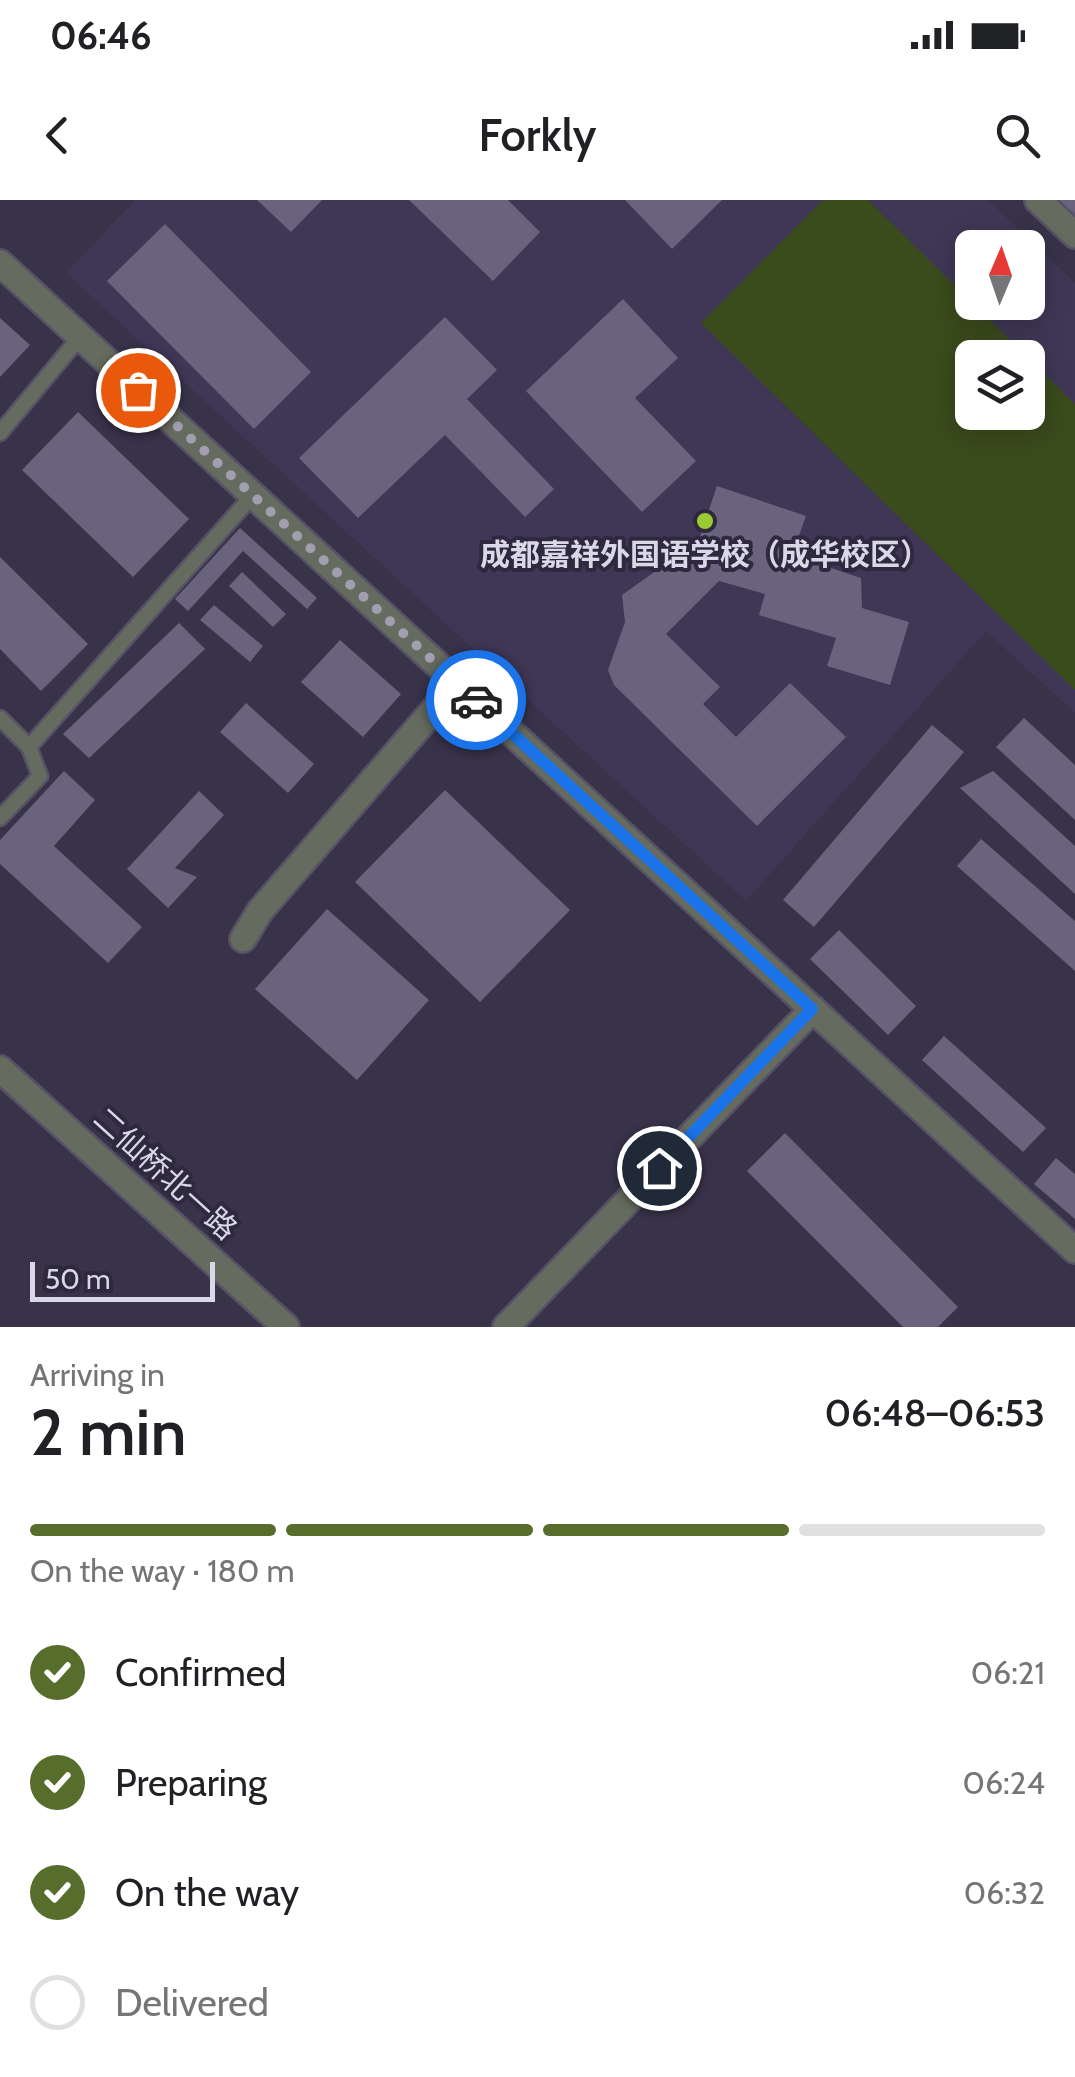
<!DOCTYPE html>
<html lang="en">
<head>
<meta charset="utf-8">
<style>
  body { margin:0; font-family:Cabin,"Noto Sans SC",sans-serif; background:#f2f2f2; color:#202124; height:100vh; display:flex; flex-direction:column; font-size:38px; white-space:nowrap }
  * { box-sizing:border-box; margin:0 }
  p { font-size:32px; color:#757577 }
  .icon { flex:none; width:55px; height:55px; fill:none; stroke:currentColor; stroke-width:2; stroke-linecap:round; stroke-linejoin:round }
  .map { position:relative; height:1127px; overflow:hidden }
  .details { display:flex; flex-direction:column; background:#fff; flex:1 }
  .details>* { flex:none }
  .needle { width:65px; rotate:2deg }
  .controls { position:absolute; left:955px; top:30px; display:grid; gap:20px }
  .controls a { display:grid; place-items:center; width:90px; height:90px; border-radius:15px; background:#fff; box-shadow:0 5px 25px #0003; font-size:50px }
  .scale { position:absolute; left:30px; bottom:25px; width:185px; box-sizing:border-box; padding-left:10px; border:5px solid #dad7e6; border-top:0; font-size:28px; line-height:35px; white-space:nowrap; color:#dad7e6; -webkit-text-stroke:8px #2f2940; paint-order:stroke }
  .pin { position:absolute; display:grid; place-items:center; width:85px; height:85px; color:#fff; margin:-42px; border:5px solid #fff; border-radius:50%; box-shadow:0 2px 10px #0007 }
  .courier { position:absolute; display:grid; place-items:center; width:100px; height:100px; margin:-50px; border:8px solid #1a73e8; border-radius:50%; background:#fff; color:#222; box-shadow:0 2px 12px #0007 }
  .headline em { font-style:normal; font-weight:600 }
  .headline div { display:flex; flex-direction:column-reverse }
  .headline { display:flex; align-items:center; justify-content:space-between; height:170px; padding:0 30px }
  h1 { font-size:65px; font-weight:600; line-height:75px }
  .bar { display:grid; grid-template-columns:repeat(4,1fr); gap:15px 10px; align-content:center; height:120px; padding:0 30px }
  .bar i { height:12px; border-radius:8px; background:#e0e0e0 }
  .bar .on { background:#576d2b }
  .bar p { grid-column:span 4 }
  ol { padding:0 30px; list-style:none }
  li { display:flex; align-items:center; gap:30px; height:110px }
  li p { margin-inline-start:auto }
  li .icon { padding:10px; border-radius:50%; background:#576d2b; color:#fff; stroke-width:4 }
  li:last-child { color:#757577 }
  li i { width:55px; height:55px; border:5px solid #e0e0e0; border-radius:50% }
  .status { display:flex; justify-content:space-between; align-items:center; height:70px; padding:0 50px; background:#fff; direction:ltr }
  .status svg { height:28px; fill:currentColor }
  header { display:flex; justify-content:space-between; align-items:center; height:130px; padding:0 30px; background:#fff; font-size:45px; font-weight:600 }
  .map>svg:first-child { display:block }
</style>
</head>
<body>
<div class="status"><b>06:46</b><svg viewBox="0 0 49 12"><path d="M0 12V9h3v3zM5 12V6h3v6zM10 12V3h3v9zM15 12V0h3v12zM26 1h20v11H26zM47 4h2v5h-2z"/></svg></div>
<header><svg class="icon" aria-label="back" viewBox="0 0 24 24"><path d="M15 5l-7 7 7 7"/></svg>Forkly<svg class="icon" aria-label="search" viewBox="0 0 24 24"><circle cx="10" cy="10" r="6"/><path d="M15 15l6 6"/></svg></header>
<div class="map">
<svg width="1075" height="1127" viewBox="0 0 1075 1127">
  <rect width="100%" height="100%" fill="#39334a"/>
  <path fill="#3f3755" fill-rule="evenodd" d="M135 0H988L1075 83V513L986 431 746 701 66 73ZM972 48H1028V102H972ZM972 158H1028V212H972Z"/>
  <path fill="#3a4b1c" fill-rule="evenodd" d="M823 0H868L1075 204V490L701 123ZM972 158H1028V212H972Z"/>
  <path fill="#69637d" d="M257 0H322L291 32Z
    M409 0H508L540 32 493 81Z
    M625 0H722L672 49Z
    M1052 0H1075V22Z
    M165 24 311 172 254 229 107 81Z
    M623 99 678 158 635 198 696 261 642 312 526 191Z
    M445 117 497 170 467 199 554 289 525 317 445 235 358 318 299 258Z
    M0 118 30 145 0 177Z
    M78 212 189 319 133 377 22 270Z
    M717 286 806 316 792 355 861 378 862 408 909 422 890 485 827 466 836 438 759 415 765 394 719 381 666 434 720 487 703 504 736 537 790 483 846 537 757 626 614 485 608 470 625 422 622 395 657 370 692 360Z
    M240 328 317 398 307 409 243 351 188 411 175 399Z
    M0 357 88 444 41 491 0 449Z
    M242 372 286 414 273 427 229 386Z
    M214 405 263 446 250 462 200 420Z
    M179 423 205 449 89 558 63 534Z
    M340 440 401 494 363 537 301 482Z
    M246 503 314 564 288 593 220 532Z
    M1024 518 1075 565V620L996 547Z
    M932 525 964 552 814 727 783 700Z
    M64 571 95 600 54 646 142 727 108 763 0 664V640Z
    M993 571 1075 646V694L960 588Z
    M445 590 570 710 480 802 355 682Z
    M199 591 224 615 175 668 197 677 168 708 127 669Z
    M981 639 1075 721V771L957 666Z
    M327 709 429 800 357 880 255 789Z
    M839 730 916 806 888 835 810 759Z
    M944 836 1046 928 1023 952 922 860Z
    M785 933 958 1107 938 1127H903L747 971Z
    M1056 958 1075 974V1019L1034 984Z"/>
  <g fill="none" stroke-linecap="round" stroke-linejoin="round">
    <g stroke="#565166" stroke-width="19">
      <path id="service" d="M0 233 80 137
        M0 518 29 547
        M0 618 40 576 29 547 253 295"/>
    </g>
    <g stroke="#565166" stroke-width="30">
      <path id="minor" d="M1038 0 1075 35
        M0 63 1075 1050
        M243 739 260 711 457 483"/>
    </g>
    <g stroke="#565166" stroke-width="30">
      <path id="tertiary" d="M0 869 286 1127
        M506 1127 813 809"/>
    </g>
    <use href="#service" stroke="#666b5f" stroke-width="14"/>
    <use href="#minor" stroke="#666b5f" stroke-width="25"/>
    <use href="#tertiary" stroke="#666b5f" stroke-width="25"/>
  </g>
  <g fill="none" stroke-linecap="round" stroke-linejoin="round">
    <path stroke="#a29eaf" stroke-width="10" stroke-dasharray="0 18" d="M138 190 476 500"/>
    <path stroke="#1a73e8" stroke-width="12" d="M476 500 812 809 659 968"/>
  </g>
  <circle fill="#9acb34" stroke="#2f2940" stroke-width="4" cx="705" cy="321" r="10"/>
  <g text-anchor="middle" stroke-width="8" stroke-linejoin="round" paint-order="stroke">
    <g font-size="30" font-weight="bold" fill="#dad7e6" stroke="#2f2940">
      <text x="705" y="365">成都嘉祥外国语学校（成华校区）</text>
    </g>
    <g font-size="30" fill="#dad7e6" stroke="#2f2940">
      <text transform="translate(165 974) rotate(42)" y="10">二仙桥北一路</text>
    </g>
  </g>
</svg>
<div class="controls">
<a><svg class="needle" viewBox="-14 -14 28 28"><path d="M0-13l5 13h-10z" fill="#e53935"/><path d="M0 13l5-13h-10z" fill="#757577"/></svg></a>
<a><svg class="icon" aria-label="layers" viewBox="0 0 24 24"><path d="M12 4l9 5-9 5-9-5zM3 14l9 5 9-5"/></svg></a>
</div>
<div class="scale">50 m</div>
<div class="pin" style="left:138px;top:190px;background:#ea580c"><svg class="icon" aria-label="bag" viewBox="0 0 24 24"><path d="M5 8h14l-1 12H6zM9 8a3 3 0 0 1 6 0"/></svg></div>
<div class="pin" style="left:659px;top:968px;background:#1f2937"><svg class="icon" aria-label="home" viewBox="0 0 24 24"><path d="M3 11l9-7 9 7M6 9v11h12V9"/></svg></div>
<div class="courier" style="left:476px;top:500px"><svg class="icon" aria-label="car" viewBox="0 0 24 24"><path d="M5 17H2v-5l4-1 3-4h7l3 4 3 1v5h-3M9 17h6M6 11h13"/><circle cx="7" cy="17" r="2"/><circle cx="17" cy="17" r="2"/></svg></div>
</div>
<section class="details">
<div class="headline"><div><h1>2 min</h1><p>Arriving in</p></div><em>06:48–06:53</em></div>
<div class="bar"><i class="on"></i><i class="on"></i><i class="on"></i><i></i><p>On the way · 180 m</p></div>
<ol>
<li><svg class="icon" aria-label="check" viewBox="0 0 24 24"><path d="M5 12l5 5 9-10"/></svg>Confirmed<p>06:21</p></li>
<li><svg class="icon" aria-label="check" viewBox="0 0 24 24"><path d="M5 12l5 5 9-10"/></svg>Preparing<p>06:24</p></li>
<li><svg class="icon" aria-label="check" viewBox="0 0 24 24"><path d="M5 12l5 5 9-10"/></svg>On the way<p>06:32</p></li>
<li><i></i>Delivered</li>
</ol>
</section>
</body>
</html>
